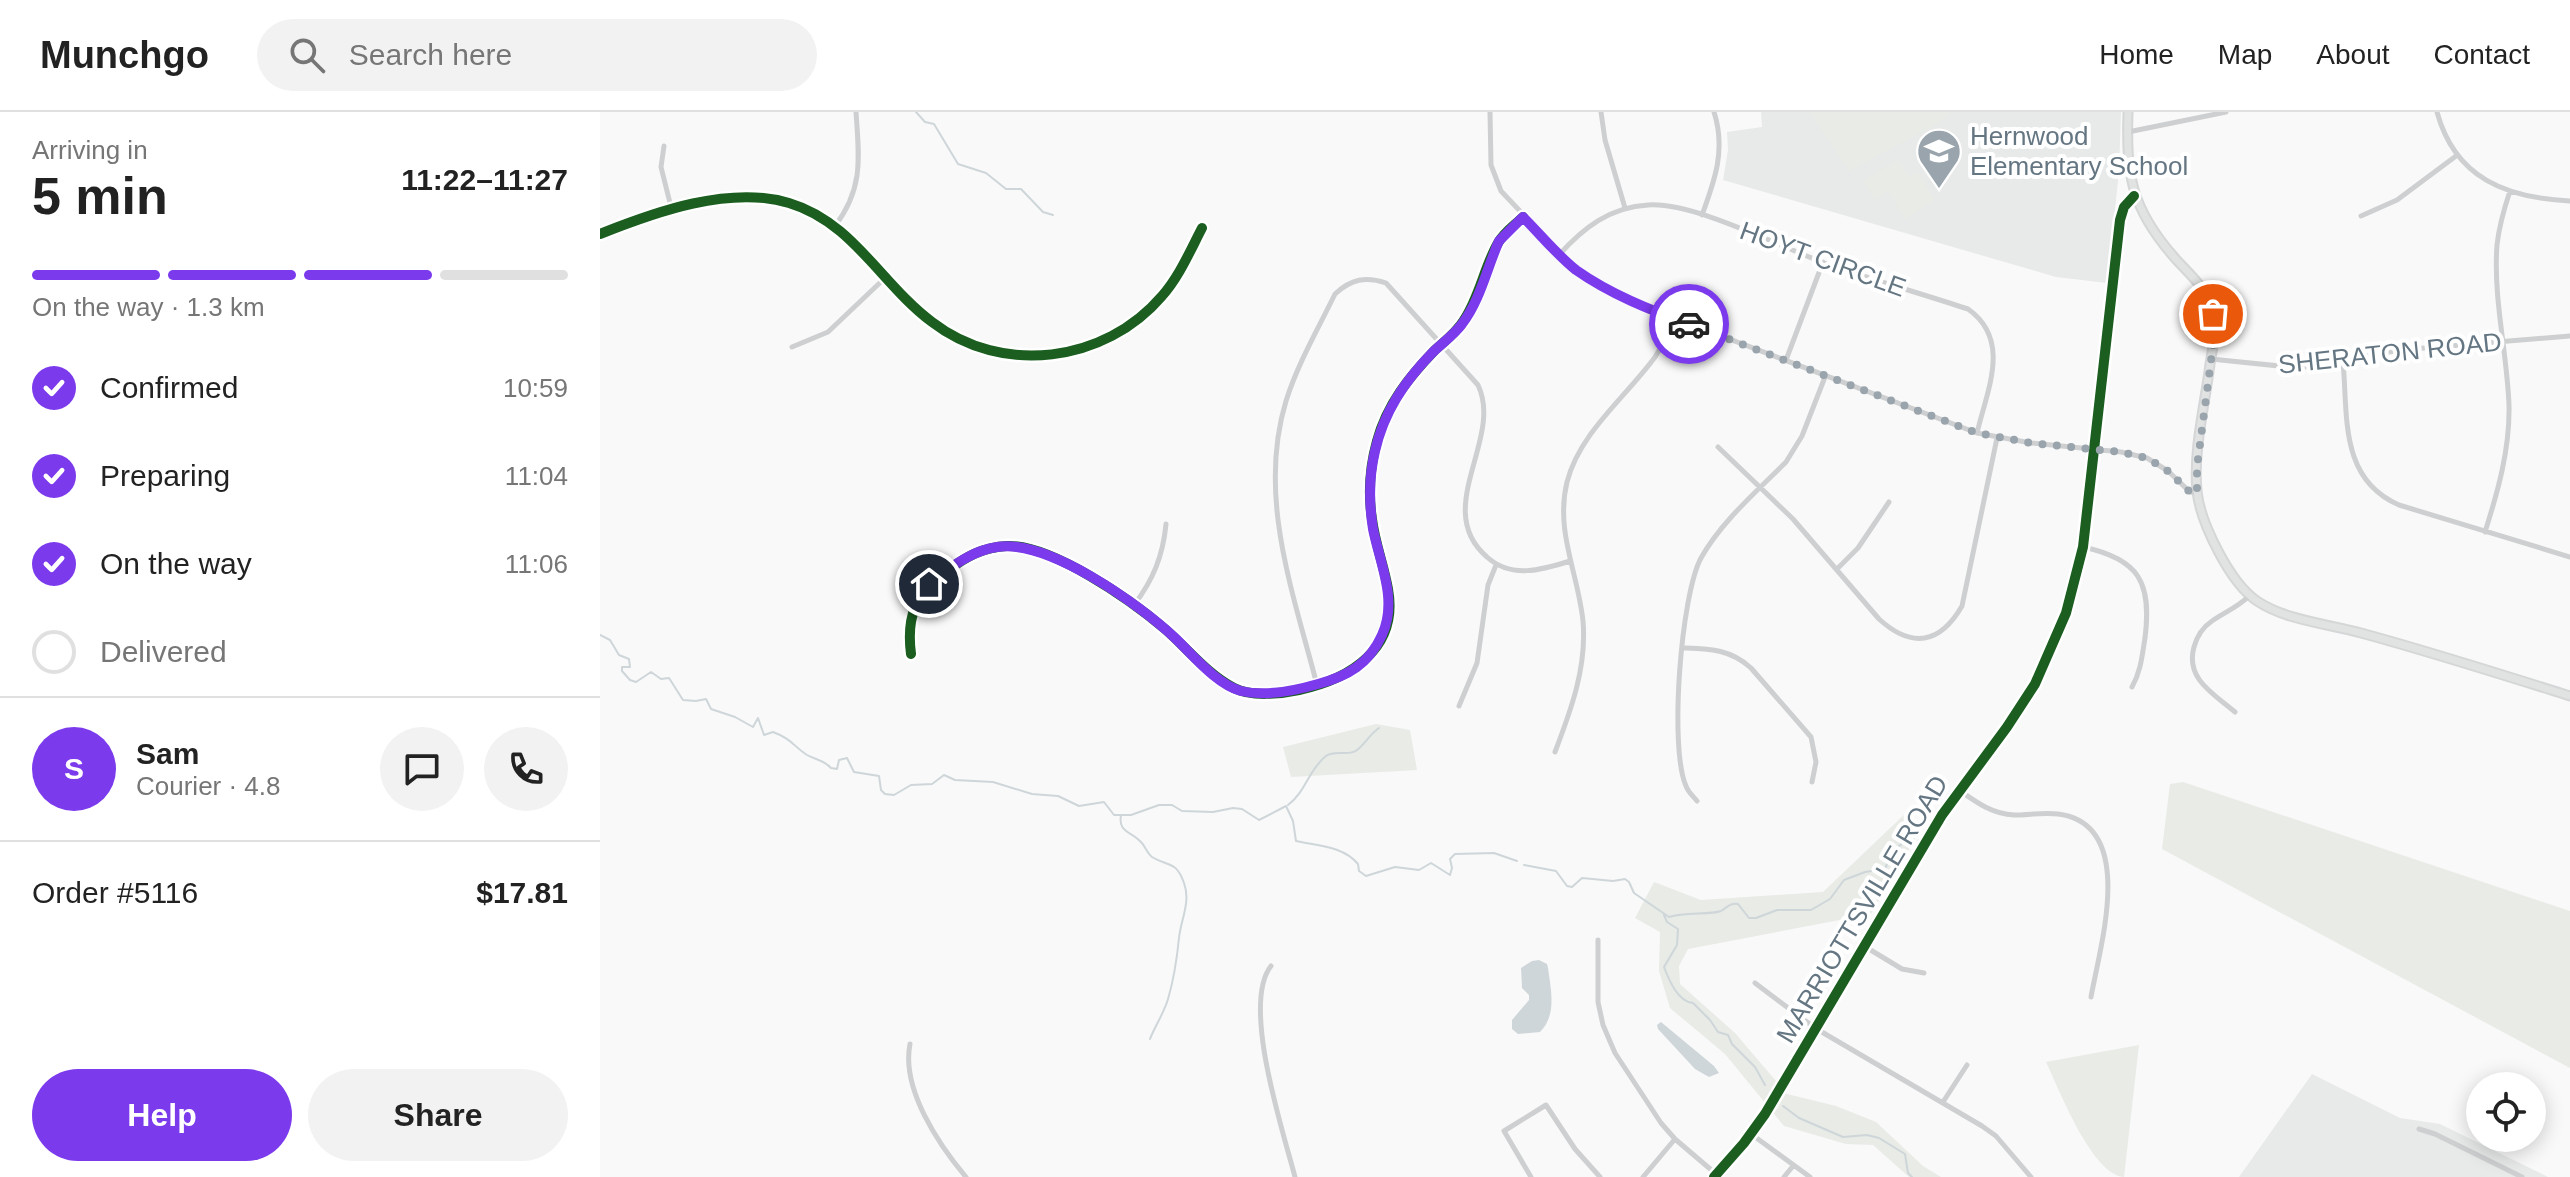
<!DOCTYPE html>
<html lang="en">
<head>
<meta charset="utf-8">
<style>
  body { margin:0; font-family:Arial,sans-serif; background:#f2f2f2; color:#222; height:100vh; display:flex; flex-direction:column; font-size:30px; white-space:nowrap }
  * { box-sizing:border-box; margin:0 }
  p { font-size:26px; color:#767676 }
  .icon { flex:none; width:44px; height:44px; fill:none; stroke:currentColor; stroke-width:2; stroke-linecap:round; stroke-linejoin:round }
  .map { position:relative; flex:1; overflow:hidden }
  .side { display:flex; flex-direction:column; background:#fff; width:600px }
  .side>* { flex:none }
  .buttons { position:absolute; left:1866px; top:960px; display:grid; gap:16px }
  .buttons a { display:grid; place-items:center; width:80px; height:80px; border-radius:50%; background:#fff; box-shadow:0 4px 20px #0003; font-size:40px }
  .pin { position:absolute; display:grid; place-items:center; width:68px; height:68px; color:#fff; margin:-34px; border:4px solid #fff; border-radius:50%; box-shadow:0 2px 8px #0007 }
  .courier { position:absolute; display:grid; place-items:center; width:80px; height:80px; margin:-40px; border:6px solid #7c3aed; border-radius:50%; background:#fff; color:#222; box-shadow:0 2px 10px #0007 }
  .head em { font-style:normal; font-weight:700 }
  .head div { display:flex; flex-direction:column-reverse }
  .head { display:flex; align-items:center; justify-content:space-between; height:136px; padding:0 32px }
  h1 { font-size:52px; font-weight:700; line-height:60px }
  .bar { display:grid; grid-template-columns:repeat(4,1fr); gap:12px 8px; align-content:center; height:96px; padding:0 32px }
  .bar i { height:10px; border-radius:6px; background:#e0e0e0 }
  .bar .current { background:#7c3aed }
  .bar p { grid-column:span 4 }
  .line { display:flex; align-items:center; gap:20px; padding:0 32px; border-top:2px solid #e0e0e0 }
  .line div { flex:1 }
  .round { display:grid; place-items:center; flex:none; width:84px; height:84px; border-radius:42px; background:#f2f2f2 }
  ol { padding:0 32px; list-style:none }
  li { display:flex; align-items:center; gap:24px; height:88px }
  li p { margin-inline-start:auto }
  li .icon { padding:8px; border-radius:50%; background:#7c3aed; color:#fff; stroke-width:4 }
  li:last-child { color:#767676 }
  li i { width:44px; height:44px; border:4px solid #e0e0e0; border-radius:50% }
  .action { display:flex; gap:16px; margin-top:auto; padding:16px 32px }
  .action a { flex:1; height:92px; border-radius:48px; background:#7c3aed; color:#fff; font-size:32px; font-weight:700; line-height:92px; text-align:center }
  .action a+a { background:#f2f2f2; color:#222 }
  header { display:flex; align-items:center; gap:48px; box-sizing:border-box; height:112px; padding:0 40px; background:#fff; border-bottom:2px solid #e0e0e0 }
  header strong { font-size:38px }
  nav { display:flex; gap:44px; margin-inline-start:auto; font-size:28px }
  .search { width:560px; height:72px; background:#f2f2f2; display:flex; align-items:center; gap:20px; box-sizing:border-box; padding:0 28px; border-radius:44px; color:#767676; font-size:30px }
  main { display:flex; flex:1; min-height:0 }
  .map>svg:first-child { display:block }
</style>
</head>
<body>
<header>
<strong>Munchgo</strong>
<div class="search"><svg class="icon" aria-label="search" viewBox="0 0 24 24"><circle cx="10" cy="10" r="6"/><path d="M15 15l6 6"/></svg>Search here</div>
<nav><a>Home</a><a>Map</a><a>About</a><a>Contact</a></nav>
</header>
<main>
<section class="side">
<div class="head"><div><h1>5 min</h1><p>Arriving in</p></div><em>11:22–11:27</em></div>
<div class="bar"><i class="current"></i><i class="current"></i><i class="current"></i><i></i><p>On the way · 1.3 km</p></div>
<ol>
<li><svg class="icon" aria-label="check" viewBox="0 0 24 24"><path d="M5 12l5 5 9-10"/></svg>Confirmed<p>10:59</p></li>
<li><svg class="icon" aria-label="check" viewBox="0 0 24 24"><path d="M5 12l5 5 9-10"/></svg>Preparing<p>11:04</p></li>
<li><svg class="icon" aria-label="check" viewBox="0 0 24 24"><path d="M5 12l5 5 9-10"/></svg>On the way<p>11:06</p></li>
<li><i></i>Delivered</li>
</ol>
<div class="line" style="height:144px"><b class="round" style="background:#7c3aed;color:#fff">S</b><div><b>Sam</b><p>Courier · 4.8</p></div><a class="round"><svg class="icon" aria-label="chat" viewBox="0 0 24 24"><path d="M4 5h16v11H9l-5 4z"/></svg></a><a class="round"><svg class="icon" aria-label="phone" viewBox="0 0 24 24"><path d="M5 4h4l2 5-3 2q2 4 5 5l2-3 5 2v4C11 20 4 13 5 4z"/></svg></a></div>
<div class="line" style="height:104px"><div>Order #5116</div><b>$17.81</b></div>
<div class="action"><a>Help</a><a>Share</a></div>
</section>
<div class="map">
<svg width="1970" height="1065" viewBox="0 0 1970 1065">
  <rect width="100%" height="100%" fill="#f9f9f9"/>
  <path fill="#e8e9e9" d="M1161 0H1521L1519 60 1507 171 1456 165 1123 68 1128 38 1127 20 1162 15Z
    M1712 962 1800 1006 1840 1012 1948 1065H1639Z"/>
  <path fill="#e8ebe6" d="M1210 0H1352L1334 14 1249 59Z
    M1298 47 1309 65 1318 60 1335 88 1305 107 1288 79 1274 87 1263 69Z
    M776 612 810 618 817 658 691 665 683 635Z
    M1583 670 1970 799V956L1562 737 1570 672Z
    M1309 698 1319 720 1271 802 1088 837 1079 854 1080 872 1135 921 1187 982 1236 994 1276 1010 1323 1054 1341 1065H1309L1273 1033 1246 1032 1184 1014 1125 942 1070 896 1059 859 1060 820 1035 806 1054 770 1101 788 1223 780Z
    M1539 933 1524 1065C1492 1063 1459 977 1446 950Z"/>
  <path fill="#ced6d9" d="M939 848 947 852 948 856C951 878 957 903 940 920L918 922 912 917V908L929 888V883L922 876 921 856 932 849Z
    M1061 910 1114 954 1119 961 1109 965 1095 957 1058 917 1057 913Z"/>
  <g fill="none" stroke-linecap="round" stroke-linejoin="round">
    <path stroke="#ced6d9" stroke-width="2" d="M316 0 325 10 334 12 358 52 386 61 406 77H421L443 100 453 103
      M0 523 10 528 19 543 29 547 30 555H22V559L30 568 36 570 51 560 61 567 69 566 83 588 96 589 106 587 111 597 135 605 153 615 158 606 164 623 173 620C192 627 193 634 207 643 216 648 224 648 231 656L237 657 239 648 247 646 254 660 279 664 281 678 285 682 294 683 311 673 332 672 344 663 355 668 393 670 432 682 458 684 479 694 504 690 514 703H531L559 693H572L582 699 613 700 633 696 642 697 659 708 686 694 693 709 696 729C718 734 743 734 758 752L759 759 766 764 795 755 819 758 831 751 850 763 852 756 850 747 855 742 894 741 917 749
      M688 693C705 681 709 657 726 644 736 637 748 645 757 638 765 632 769 623 779 616
      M521 703C518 721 531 719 541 730 545 734 547 741 552 745 568 755 576 748 584 771 591 790 581 807 579 826 577 846 574 867 568 887 564 901 555 914 550 927
      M924 753 956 759 967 774 972 775 982 766 1013 769 1025 767 1029 770 1034 781 1069 805C1085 800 1110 803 1121 799 1128 795 1129 791 1138 792L1149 806H1156L1177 798H1211L1230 787 1244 768 1265 760 1285 757 1292 740 1311 724
      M1064 803 1067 810 1078 817 1077 833 1064 855C1069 868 1078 890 1093 891L1110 908 1118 920 1128 923 1132 932 1155 955 1165 973
      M1183 994 1199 1006 1243 1025 1267 1023 1279 1026 1305 1042 1308 1061 1312 1065"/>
    <g stroke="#d5d6d7" stroke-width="11">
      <path id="secondary" d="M1528 0C1526 63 1531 96 1574 145 1588 161 1607 176 1613 198 1617 216 1613 234 1610 252 1605 293 1593 338 1597 379 1600 410 1630 471 1657 489 1685 508 1728 512 1761 521 1831 540 1900 562 1970 584"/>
    </g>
    <path stroke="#cecfd0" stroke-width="5" d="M890 0 891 53 901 79 975 157 1015 182 1074 206 1377 321 1431 331 1521 340 1547 346 1568 359 1590 380 1597 381
      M1001 0 1005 28 1025 96
      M1837 0C1855 66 1906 86 1970 89
      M1528 20 1626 0
      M64 34 61 55 72 99
      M1102 103C1115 68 1126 37 1114 0
      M1761 104 1797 88 1856 44
      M235 114C264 76 259 45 256 0
      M0 122C55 100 130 73 189 91 253 110 281 172 332 210 402 264 505 251 562 184 579 165 590 139 602 116
      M959 143C983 116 1010 95 1048 93 1094 90 1176 133 1222 150 1270 167 1319 181 1368 197 1412 228 1387 278 1377 321
      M192 235 228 220 286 165
      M1611 247 1699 256 1800 238 1970 224
      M1186 248 1223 150
      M1743 249C1748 304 1739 367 1799 393L1970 445
      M1118 335 1193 407 1279 507C1312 537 1340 532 1362 494L1397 326
      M1885 420C1898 379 1910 337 1909 293 1907 240 1893 186 1897 133 1899 114 1904 97 1910 79
      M1483 435C1539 447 1552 470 1545 526 1542 544 1541 559 1532 575
      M1237 457 1258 436 1289 390
      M534 493C553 468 563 444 566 412
      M1083 536C1110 537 1130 537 1151 556L1211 625 1216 650 1212 670
      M311 542C306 503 316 482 347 459 365 445 383 435 407 434 451 432 531 488 565 517 587 536 607 562 634 576 651 585 680 582 699 578 750 567 799 537 788 477 784 454 775 431 772 407 768 381 770 354 777 329 787 292 809 265 835 238 845 229 857 220 864 208 880 184 884 155 898 131 904 120 915 113 923 105
      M717 573C693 480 657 384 686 289 698 251 718 217 735 182 751 167 766 164 786 171L878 273C904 327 831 397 887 445 911 467 942 458 970 449
      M859 594 877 551 888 473 896 453
      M1635 600C1614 582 1585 567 1594 535 1597 524 1603 515 1612 509 1625 500 1638 495 1649 484
      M955 640C971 598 987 555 983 509 978 461 955 419 967 370 980 320 1026 285 1055 245 1063 233 1068 220 1074 206
      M1359 678C1376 690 1392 702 1414 703 1429 703 1443 700 1458 702 1538 712 1500 834 1491 885
      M1097 689C1093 684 1088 680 1086 674 1069 636 1081 483 1101 446 1121 410 1157 379 1186 350L1202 324 1225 265
      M998 828V890L1003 913 1015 941 1061 1011 1075 1027 1116 1062
      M1264 834 1302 857 1324 861
      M671 854C641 892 683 1019 695 1065
      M1155 871 1215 916 1382 1014 1396 1024 1431 1065
      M310 932C301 977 339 1033 366 1065
      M1343 990 1367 953
      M1819 1017 1835 1022 1922 1065
      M1151 1022 1210 1065
      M931 1065 904 1019 946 993 975 1037 1000 1065
      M1043 1065 1075 1027
      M1114 1065 1144 1031 1165 1002 1342 703 1407 615 1435 572 1466 501 1483 435 1520 108 1524 95 1534 84
      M1184 1065 1193 1054"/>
    <use href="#secondary" stroke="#e1e2e2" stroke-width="7"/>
    <g stroke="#fff" stroke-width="15">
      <path id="cycleway" d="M0 122C55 100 130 73 189 91 253 110 281 172 332 210 402 264 505 251 562 184 579 165 590 139 602 116
        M311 542C306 503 316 482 347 459 365 445 383 435 407 434 451 432 531 488 565 517 587 536 607 562 634 576 651 585 680 582 699 578 750 567 799 537 788 477 784 454 775 431 772 407 768 381 770 354 777 329 787 292 809 265 835 238 845 229 857 220 864 208 880 184 884 155 898 131 904 120 915 113 923 105
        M1114 1065 1144 1031 1165 1002 1342 703 1407 615 1435 572 1466 501 1483 435 1520 108 1524 95 1534 84"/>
    </g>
    <use href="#cycleway" stroke="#1b5e20" stroke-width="10"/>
  </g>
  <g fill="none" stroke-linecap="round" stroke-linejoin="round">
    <path stroke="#99a4ac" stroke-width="8" stroke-dasharray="0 14.4" d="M1089 212 1377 321 1431 331 1521 340 1547 346 1568 359 1590 380 1597 381V355L1614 226 1613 202"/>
    <path stroke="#7c3aed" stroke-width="10" d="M329 472C350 456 370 439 397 435 448 427 539 492 575 526 593 543 616 572 641 579 666 585 694 579 718 572 748 564 769 552 782 523 798 488 780 452 773 417 769 392 769 364 775 339 784 300 804 270 832 241 841 232 854 223 862 212 880 189 887 156 899 129L923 105C940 122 957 143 976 158 1010 182 1050 198 1089 212"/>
  </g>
  <defs>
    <g id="school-pin" transform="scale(2.3)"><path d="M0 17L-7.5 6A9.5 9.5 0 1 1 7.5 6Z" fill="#99a4ac" stroke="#fff"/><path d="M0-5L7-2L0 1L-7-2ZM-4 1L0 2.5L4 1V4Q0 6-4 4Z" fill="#fff"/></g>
  </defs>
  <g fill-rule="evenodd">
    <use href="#school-pin" x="1339" y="39"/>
  </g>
  <g text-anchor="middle" stroke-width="8" stroke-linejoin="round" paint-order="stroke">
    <g font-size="26" fill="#657683" stroke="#fff" text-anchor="start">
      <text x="1370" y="33">Hernwood<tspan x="1370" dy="30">Elementary School</tspan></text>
    </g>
    <g font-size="26" fill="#657683" stroke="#fff">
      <text transform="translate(1223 147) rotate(20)" y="9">HOYT CIRCLE</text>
      <text transform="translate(1790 241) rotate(-6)" y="9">SHERATON ROAD</text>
      <text transform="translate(1262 797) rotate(-59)" y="9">MARRIOTTSVILLE ROAD</text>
    </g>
  </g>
</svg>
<div class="buttons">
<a><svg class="icon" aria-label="locate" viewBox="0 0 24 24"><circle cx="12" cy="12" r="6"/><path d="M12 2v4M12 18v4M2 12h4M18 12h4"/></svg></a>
</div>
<div class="pin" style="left:1613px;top:202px;background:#ea580c"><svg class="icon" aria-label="bag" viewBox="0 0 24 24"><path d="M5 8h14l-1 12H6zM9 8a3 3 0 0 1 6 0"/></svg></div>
<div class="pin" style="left:329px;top:472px;background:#1f2937"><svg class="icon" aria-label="home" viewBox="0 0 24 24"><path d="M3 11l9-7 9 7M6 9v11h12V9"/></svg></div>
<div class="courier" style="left:1089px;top:212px"><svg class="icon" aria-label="car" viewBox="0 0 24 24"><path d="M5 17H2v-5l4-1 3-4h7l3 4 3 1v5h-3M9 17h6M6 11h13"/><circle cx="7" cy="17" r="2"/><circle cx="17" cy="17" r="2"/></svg></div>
</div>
</main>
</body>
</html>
